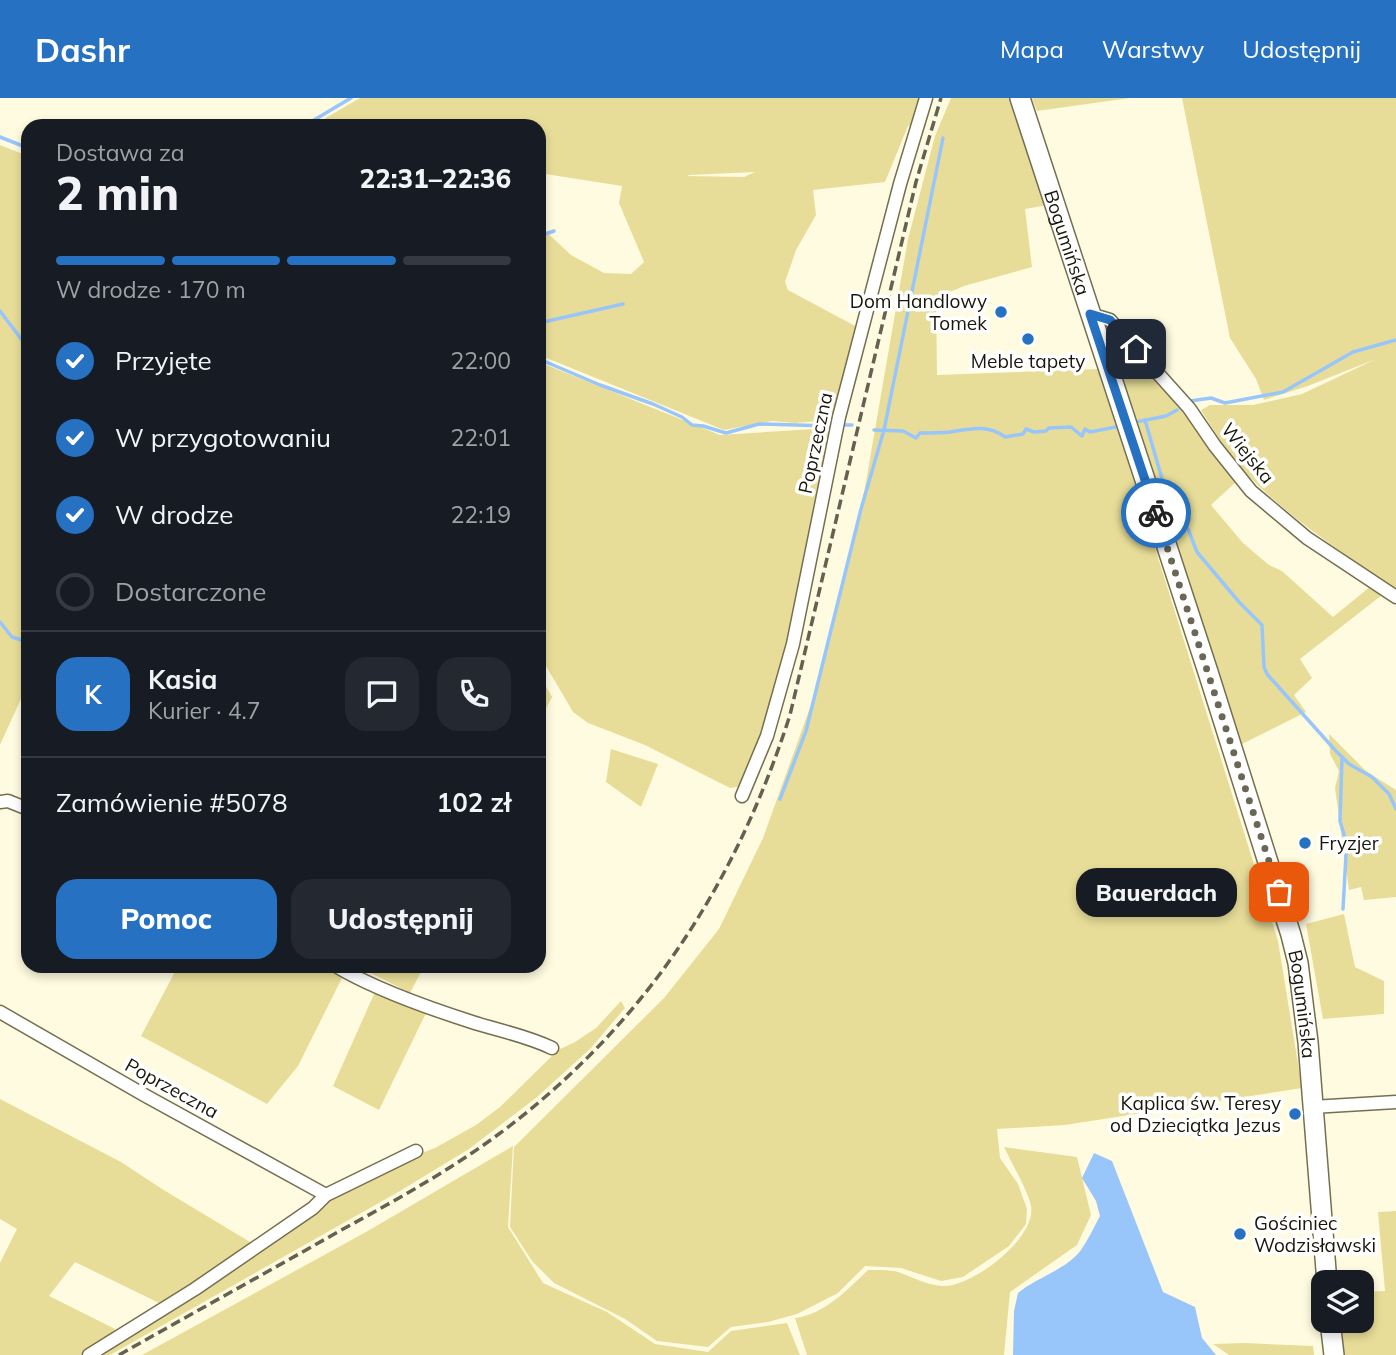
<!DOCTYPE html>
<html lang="pl">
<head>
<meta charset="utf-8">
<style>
  body { margin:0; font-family:Mulish,sans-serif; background:#242831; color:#f1f3f6; height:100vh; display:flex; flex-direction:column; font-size:26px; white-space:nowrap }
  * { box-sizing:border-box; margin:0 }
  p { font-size:23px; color:#9ea1a6 }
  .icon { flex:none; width:38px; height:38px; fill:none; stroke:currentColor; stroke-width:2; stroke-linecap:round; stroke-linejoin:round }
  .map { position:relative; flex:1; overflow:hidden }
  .drawer { position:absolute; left:21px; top:21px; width:525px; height:854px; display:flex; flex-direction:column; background:#171b24; border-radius:21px; box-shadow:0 4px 10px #0003 }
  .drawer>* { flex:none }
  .buttons { position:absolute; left:1311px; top:1172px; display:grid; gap:14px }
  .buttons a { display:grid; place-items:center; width:63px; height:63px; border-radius:14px; background:#171b24; box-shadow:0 4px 10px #0003; font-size:35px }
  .pin { position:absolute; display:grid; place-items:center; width:60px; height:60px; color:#fff; margin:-30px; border-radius:14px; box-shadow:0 4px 10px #0006 }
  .courier { position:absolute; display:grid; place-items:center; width:70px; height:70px; margin:-35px; border:5px solid #2671c1; border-radius:50%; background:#fff; color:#222; box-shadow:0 2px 9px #0007 }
  .bubble { position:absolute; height:49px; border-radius:21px; background:#171b24; box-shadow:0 4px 10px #0003; font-size:23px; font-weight:800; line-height:49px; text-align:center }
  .headline em { font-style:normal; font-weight:800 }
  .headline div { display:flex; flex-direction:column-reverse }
  .headline { display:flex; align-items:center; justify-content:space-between; height:119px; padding:0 35px }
  h1 { font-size:46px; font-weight:800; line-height:52px }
  .bar { display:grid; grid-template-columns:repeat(4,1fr); gap:10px 7px; align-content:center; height:84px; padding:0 35px }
  .bar i { height:9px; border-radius:5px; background:#363941 }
  .bar .current { background:#2671c1 }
  .bar p { grid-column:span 4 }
  .line { display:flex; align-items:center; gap:18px; padding:0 35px; border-top:2px solid #363941 }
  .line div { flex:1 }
  .round { display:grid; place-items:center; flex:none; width:74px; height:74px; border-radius:21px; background:#242831 }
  ol { padding:0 35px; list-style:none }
  li { display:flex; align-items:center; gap:21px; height:77px }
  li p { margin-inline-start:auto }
  li .icon { padding:7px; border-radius:50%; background:#2671c1; color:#fff; stroke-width:4 }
  li:last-child { color:#9ea1a6 }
  li i { width:38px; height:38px; border:4px solid #363941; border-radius:50% }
  .cta { display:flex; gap:14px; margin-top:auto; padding:14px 35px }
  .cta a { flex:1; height:80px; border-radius:21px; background:#2671c1; color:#fff; font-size:28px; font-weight:800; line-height:80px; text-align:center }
  .cta a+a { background:#242831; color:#f1f3f6 }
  header { display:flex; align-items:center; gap:42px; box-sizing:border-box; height:98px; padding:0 35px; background:#2671c1; color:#fff }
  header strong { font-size:33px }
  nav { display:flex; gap:38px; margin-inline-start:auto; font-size:24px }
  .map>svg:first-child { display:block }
</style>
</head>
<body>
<header>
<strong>Dashr</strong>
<nav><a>Mapa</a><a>Warstwy</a><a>Udostępnij</a></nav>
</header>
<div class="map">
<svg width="1396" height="1257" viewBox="0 0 1396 1257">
  <rect width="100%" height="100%" fill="#fffbe0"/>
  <path fill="#e8dd98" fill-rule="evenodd" d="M360 0H922L913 27 908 28 885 84 813 92 816 117 796 152 785 184 788 192 857 229 831 322 795 325 772 323 724 332 539 257V127L571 157 604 175 631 176 644 164 619 105 622 88 539 75V28H312ZM755 74 744 79 688 78 689 77Z
    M951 0H1010L1048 107 1025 111 1032 169 964 188 936 200 937 277 1099 271 1278 843 1302 990 1065 1027 997 1031 1000 1060 1018 1086 1027 1111 1026 1126 1009 1148 963 1179 941 1183 901 1170 865 1168 838 1195 797 1216 768 1224 731 1229 708 1249 657 1243 625 1221 554 1185 532 1163 510 1129 514 1049 664 900 719 831 763 740 816 593 864 395 908 141 935 38Z
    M1032 0H1130L1037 13Z
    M1182 0H1396V492C1344 455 1288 420 1244 373 1227 355 1214 333 1201 312L1210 307H1253L1302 296 1376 261 1308 288 1264 302 1256 281 1230 240Z
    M0 47 28 58V591L25 592 0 647Z
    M1114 236C1163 277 1200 331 1237 383L1211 407 1243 445 1269 467 1282 473 1333 519 1371 488 1382 497 1300 561 1312 580 1294 597 1306 614 1242 646 1107 238Z
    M539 264 720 337 830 330 793 522 768 622 743 688 730 690 645 647 588 625 573 614 539 556Z
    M539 576 552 599 539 624Z
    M1329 636 1366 673 1396 692V799L1364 802 1361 789 1349 792 1335 690 1339 673 1330 656Z
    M611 651 658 666 641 709 606 684Z
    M1344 816 1355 869 1384 883V916L1323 921 1306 826Z
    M178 868H326L343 878 298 968 267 1006 141 938Z
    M357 868H424L410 895Z
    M375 894 438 915 425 917 379 1012 333 988Z
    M621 903 625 910 591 950 536 1000 469 1051 400 1093 110 1257H96L328 1102 403 1062 435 1050 476 1027 500 1009 558 952 575 944 596 930Z
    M0 1001 121 1064 162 1091 255 1147 159 1205 75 1164 49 1198 115 1231 113 1237 80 1257H0V1165L17 1131 0 1121Z
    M513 1048 508 1129 543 1185 607 1214 655 1246 708 1254 731 1233 787 1225 800 1257H142L366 1134Z
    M1004 1049 1077 1059 1091 1117 1077 1147 1010 1194 1004 1257H807L795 1220C824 1217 848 1191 868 1172 878 1172 891 1171 901 1175 914 1180 927 1187 942 1188 971 1190 1037 1140 1031 1108 1028 1093 1011 1064 1004 1049Z
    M1396 1113V1257H1343L1340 1223H1362V1194L1385 1193 1378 1114Z
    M1244 1245 1313 1248 1314 1257H1229L1213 1246Z"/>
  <path fill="#98c5fa" d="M1094 1055 1112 1063 1163 1194 1195 1209 1202 1240 1216 1257H1013L1014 1213 1018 1195C1037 1179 1066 1172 1081 1152 1088 1142 1094 1129 1100 1118L1096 1103 1082 1080Z"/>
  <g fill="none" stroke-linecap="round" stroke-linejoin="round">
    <path stroke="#98c5fa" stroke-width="3.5" d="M304 28 351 0
      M0 39 28 50
      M539 138 554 133
      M0 213 28 250
      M539 225 623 206
      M539 261 600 287 653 306 682 319 692 327 703 328 726 335 759 326 830 328
      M1190 303 1211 300 1225 305 1283 294 1353 254 1396 242
      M1145 322 1165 391 1188 431 1197 454 1239 504 1262 527 1264 569 1267 576 1335 652 1349 666 1372 679 1389 696 1396 711
      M1136 324 1166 318 1177 312
      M842 327H852
      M874 332 903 333 916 340 920 335C930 335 940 335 950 334 969 331 988 326 1005 339L1023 336 1026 331 1034 334 1046 333 1049 330 1071 329 1082 338 1085 331 1090 334 1116 329
      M0 524 12 539 28 544
      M1342 660 1340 723 1345 740 1346 757 1343 811
      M780 701 806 633 861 411 884 332 943 40"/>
    <g stroke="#746f51" stroke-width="15">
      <path id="minor" d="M1090 216 1110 222 1118 231 1189 310 1215 348 1251 393 1307 440 1396 499
        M742 698 767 638 793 546 839 319 900 86 926 0
        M0 704 8 703 28 711
        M336 868C376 892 431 911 475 925 501 933 527 938 552 950
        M0 914 146 998 326 1097
        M1312 1009 1396 1004
        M89 1257 195 1191 313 1110 326 1097 416 1053"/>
    </g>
    <g stroke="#746f51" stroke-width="22">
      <g id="primary">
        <path id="s1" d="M1020 0 1208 574 1291 837 1298 865 1308 944 1327 1185"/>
        <path d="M1330 1223 1334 1257"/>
      </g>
    </g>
    <use href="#minor" stroke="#fff" stroke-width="12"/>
    <use href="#primary" stroke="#fff" stroke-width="19"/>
    <path stroke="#646151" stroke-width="3.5" stroke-dasharray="10 5" stroke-linecap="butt" d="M119 1257C191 1216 264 1176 336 1135 398 1101 460 1067 516 1023 653 915 737 781 790 617L916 84 941 0"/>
  </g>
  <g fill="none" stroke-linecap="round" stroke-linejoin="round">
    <path stroke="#6a6756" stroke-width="7" stroke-dasharray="0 12.6" d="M1156 415 1279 794"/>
    <path stroke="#2671c1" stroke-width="9" d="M1136 251 1110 222 1090 216 1156 415"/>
  </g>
  <g fill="#2671c1" stroke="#fff" stroke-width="2.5">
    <circle cx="1001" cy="214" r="7"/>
    <circle cx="1028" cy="241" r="7"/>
    <circle cx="1305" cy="745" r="7"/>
    <circle cx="1295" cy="1016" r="7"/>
    <circle cx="1240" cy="1136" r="7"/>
  </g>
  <g text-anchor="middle" stroke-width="7" stroke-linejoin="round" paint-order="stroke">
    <g font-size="19" fill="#19170b" stroke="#fff">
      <text dy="7" stroke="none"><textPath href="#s1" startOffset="152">Bogumińska</textPath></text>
      <text transform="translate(815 345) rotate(-78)" y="7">Poprzeczna</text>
      <text transform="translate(1248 355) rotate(51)" y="7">Wiejska</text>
      <text dy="7" stroke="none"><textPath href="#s1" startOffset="950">Bogumińska</textPath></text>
      <text transform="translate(172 990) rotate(29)" y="7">Poprzeczna</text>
    </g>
    <g font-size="19" fill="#19170b" stroke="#fff" text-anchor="end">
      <text x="987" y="210">Dom Handlowy<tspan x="987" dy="22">Tomek</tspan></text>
      <text x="1028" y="270" text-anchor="middle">Meble tapety</text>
      <text x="1319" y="752" text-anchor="start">Fryzjer</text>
      <text x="1281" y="1012">Kaplica św. Teresy<tspan x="1281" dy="22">od Dzieciątka Jezus</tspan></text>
      <text x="1254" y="1132" text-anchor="start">Gościniec<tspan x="1254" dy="22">Wodzisławski</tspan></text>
    </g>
  </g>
</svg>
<div class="buttons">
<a><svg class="icon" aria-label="layers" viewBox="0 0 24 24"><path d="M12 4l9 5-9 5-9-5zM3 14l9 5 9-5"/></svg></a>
</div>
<div class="pin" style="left:1279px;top:794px;background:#ea580c"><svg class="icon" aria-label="bag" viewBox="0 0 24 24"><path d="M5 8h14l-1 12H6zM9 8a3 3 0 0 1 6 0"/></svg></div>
<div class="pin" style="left:1136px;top:251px;background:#1f2937"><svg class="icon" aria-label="home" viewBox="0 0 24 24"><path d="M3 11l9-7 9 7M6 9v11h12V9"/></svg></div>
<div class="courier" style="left:1156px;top:415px"><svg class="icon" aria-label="bike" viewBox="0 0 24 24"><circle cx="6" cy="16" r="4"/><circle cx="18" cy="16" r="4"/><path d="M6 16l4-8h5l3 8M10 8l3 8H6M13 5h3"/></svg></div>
<div class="bubble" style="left:1076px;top:770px;width:161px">Bauerdach</div>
<section class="drawer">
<div class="headline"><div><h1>2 min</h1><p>Dostawa za</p></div><em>22:31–22:36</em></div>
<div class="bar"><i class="current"></i><i class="current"></i><i class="current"></i><i></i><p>W drodze · 170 m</p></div>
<ol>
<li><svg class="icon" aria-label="check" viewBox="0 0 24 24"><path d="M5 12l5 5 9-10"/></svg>Przyjęte<p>22:00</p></li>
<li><svg class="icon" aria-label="check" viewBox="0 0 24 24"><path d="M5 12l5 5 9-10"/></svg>W przygotowaniu<p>22:01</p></li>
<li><svg class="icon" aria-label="check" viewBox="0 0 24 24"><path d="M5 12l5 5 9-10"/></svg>W drodze<p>22:19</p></li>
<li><i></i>Dostarczone</li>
</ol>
<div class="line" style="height:126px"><b class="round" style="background:#2671c1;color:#fff">K</b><div><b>Kasia</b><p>Kurier · 4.7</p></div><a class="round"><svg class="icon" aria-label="chat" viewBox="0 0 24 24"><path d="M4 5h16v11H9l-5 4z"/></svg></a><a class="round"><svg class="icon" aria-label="phone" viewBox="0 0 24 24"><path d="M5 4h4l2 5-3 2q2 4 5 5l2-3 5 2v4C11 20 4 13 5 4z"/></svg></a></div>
<div class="line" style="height:91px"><div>Zamówienie #5078</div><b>102 zł</b></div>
<div class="cta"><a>Pomoc</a><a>Udostępnij</a></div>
</section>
</div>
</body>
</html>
